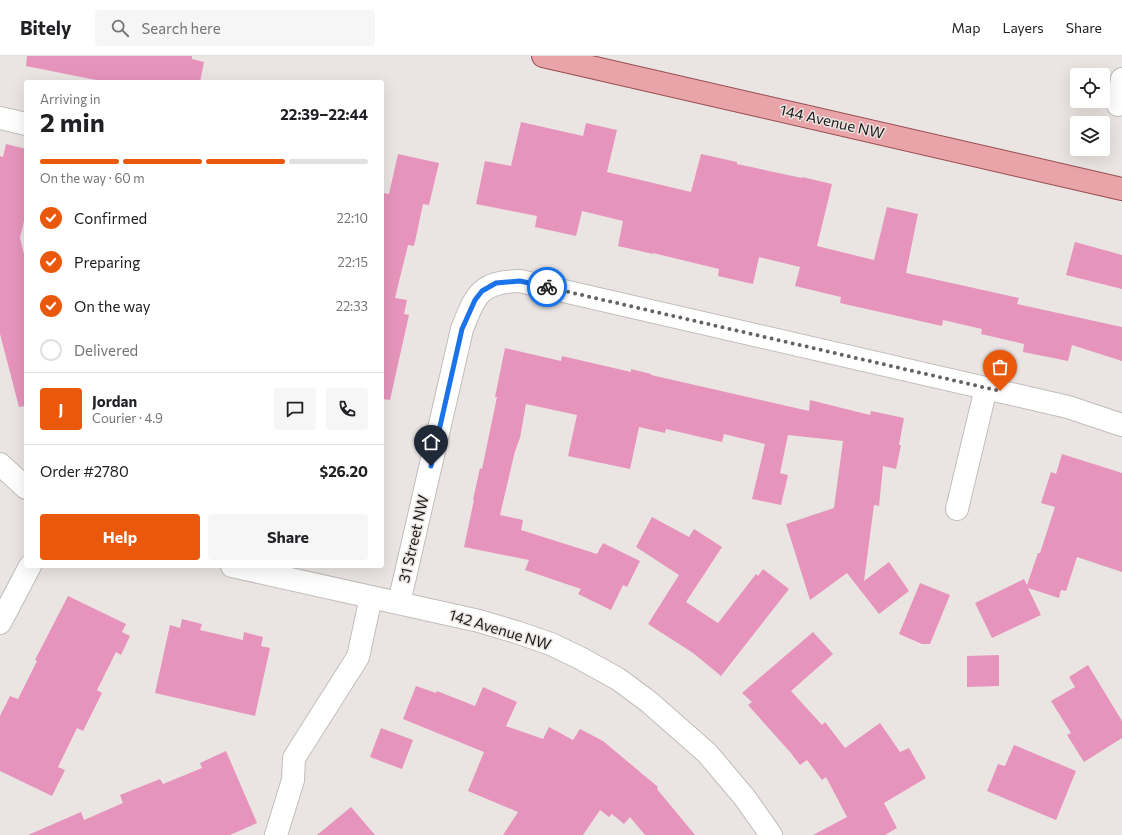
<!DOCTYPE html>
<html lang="en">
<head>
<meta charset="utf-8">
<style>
  body { margin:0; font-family:Commissioner,sans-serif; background:#f6f6f6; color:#202124; height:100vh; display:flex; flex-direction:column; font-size:15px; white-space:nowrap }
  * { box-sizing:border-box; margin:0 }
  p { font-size:13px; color:#757577 }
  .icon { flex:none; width:22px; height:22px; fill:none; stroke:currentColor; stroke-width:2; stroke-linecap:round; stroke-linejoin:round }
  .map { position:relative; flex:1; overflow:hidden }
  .sheet { position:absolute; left:24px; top:24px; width:360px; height:488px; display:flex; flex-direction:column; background:#fff; border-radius:4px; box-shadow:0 4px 16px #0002 }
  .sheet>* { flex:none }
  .tools { position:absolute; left:1070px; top:12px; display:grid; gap:8px }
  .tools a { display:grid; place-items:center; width:40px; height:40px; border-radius:4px; background:#fff; box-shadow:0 4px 16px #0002; font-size:20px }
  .pin { position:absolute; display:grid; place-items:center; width:34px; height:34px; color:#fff; margin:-41px -17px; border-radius:50% 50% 50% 0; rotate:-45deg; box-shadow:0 0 4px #0007 }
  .pin .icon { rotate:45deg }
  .courier { position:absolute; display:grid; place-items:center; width:40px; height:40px; margin:-20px; border:3px solid #1a73e8; border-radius:50%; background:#fff; color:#222; box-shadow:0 1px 5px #0007 }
  .head em { font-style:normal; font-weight:700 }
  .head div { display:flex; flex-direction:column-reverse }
  .head { display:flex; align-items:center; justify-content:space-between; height:68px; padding:0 16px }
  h1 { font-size:26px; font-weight:700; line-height:30px }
  .bar { display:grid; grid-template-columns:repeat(4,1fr); gap:6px 4px; align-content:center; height:48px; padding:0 16px }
  .bar i { height:5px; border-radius:3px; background:#e0e0e0 }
  .bar .current { background:#ea580c }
  .bar p { grid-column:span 4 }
  .line { display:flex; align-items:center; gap:10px; padding:0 16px; border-top:1px solid #e0e0e0 }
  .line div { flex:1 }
  .round { display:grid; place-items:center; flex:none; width:42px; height:42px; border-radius:4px; background:#f6f6f6 }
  ol { padding:0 16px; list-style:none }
  li { display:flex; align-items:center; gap:12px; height:44px }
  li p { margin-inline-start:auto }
  li .icon { padding:4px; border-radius:50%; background:#ea580c; color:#fff; stroke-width:4 }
  li:last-child { color:#757577 }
  li i { width:22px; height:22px; border:2px solid #e0e0e0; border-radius:50% }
  .button { display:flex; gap:8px; margin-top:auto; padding:8px 16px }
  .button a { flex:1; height:46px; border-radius:4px; background:#ea580c; color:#fff; font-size:16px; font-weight:700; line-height:46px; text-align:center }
  .button a+a { background:#f6f6f6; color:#202124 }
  header { display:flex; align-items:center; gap:24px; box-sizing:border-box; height:56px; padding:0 20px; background:#fff; border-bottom:1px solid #e0e0e0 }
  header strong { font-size:19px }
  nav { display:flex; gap:22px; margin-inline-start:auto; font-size:14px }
  .search { width:280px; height:36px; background:#f6f6f6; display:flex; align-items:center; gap:10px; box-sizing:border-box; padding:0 14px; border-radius:4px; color:#757577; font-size:15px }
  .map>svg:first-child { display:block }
</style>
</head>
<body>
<header>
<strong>Bitely</strong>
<div class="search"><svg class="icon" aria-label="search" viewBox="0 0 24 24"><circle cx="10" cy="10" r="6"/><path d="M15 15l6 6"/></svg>Search here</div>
<nav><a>Map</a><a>Layers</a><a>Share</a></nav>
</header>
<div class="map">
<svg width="1122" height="779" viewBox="0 0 1122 779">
  <rect width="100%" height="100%" fill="#eae5e3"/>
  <path fill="#e694bb" d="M27 0H192V3L204 6 200 26H106L26 10Z
    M521 66 583 80 586 67 617 74 607 116 691 136 701 98 737 106V108L802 122V121L832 128 817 190 874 204 887 151 918 158 906 217 1019 242 1017 248 1122 271V305L1072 289 1068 305 1023 296 1024 288 981 278 982 273 943 264 942 270 840 247 841 241 795 230 800 211 759 201 753 228 718 220 719 213 653 197V198L618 190 623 165 582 155 576 180 535 171 537 160 476 148 485 105 511 110Z
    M6 88 26 93V157L20 182 26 207V350L19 351 0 278V100L3 101Z
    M398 98 439 107 429 149 423 148 414 190 408 189 395 242 407 244 404 258 409 259 390 344 382 343V137L389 138Z
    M1075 186 1122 199V233L1066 219Z
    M505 292 561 305 562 300 631 316V313L651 318V319L809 355 810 344 870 359 871 355 904 362 899 389H901L896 413 883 410 879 450 874 449 864 525 889 506 909 535 879 558 847 517 810 544 786 468 834 452 843 385 788 379 780 417 788 419 781 449 752 443 765 388 724 378 722 386 666 373 665 377 639 371 630 413 568 400 577 359 526 348 520 382 515 395 500 459 523 464 521 474 597 498 603 487 640 505 627 531 623 529 611 554 578 538 581 533 525 514 529 504 464 491 474 444H473L480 412 482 413 497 341H495Z
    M1062 398 1122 417V516L1077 501 1066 535 1061 534 1059 542 1028 532 1041 559 992 582 975 547 1024 523 1027 529 1038 497H1040L1055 451 1041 447 1051 416 1056 418Z
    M652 461 689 481 694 473 722 491 686 546 718 567 756 518 758 520 763 513 789 533 721 620 693 597 648 568 679 519 636 491Z
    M920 527 950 539 930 588H922L899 578Z
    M68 540 126 568 122 576 130 580 121 599 116 596 97 634 102 637 83 675 77 672 58 711 65 714 52 740 0 715V660L10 640 18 643 37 605 35 604Z
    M182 563 202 568 200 574 243 584 244 576 263 581 261 590 270 592 255 660 155 637 170 569 180 572Z
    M813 576 833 598 791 635 822 669 825 666 845 692 880 667 900 696 909 692 926 722 884 747 897 772 885 779H813L847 761 826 721 822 724 807 704 800 709 790 696 748 649 752 646 742 637Z
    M999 599V630L967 631V600Z
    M1088 609 1122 665V682L1084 706 1067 679 1071 677 1051 645 1075 631 1069 621Z
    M416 630 436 637 437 635 475 650 483 631 517 646 506 670 543 683 549 671 573 684 580 673 603 685 658 731 657 733 695 779H645L630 761 624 768 612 758 609 761 600 754 583 779H503L518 756 468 735 484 696 403 663Z
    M381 672 413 684 402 713 370 701Z
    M1014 689 1076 715 1056 764 987 735 998 708 1005 710Z
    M226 695 257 767 230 779H28L81 756 84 764 123 747 120 739 160 723 163 728 202 712 200 707Z
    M351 751 375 779H317Z"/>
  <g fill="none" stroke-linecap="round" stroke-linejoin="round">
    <g stroke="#c2bdbb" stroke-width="24">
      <path id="minor" d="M1118 49 1122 23
        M0 62 26 68
        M0 408 26 432
        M957 453 986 332
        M232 510 479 565 516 576 551 588 580 602 618 623 649 646 707 697 745 742 771 779
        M399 547 462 273C476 238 480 226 520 225L1068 351 1122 369
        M0 567 30 510
        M276 779 293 724 294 702 358 601 371 541"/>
    </g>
    <g stroke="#974c51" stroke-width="24">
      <path id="major" d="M543 0 1122 133"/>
    </g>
    <use href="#minor" stroke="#fff" stroke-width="22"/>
    <use href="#major" stroke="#e8a4a8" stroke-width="22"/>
  </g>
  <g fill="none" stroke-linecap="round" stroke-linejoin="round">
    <path stroke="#656260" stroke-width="4" stroke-dasharray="0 7.2" d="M547 231 1000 335"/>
    <path stroke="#1a73e8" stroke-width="5" d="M431 410 462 273 475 244 482 235 496 227 520 225 547 231"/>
  </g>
  <g text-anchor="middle" stroke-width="3" stroke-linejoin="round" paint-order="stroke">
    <g font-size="15" fill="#1d1b1a" stroke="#eae5e3">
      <text transform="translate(832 66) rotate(13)" y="5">144 Avenue NW</text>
      <text transform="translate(414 483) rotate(-77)" y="5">31 Street NW</text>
      <text transform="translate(500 574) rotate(17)" y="5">142 Avenue NW</text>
    </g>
  </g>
</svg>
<div class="tools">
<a><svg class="icon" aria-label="locate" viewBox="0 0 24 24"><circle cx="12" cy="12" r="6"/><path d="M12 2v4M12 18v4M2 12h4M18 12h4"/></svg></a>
<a><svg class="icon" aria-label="layers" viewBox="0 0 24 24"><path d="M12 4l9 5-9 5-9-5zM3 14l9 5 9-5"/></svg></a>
</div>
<div class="pin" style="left:1000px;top:335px;background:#ea580c"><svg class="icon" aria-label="bag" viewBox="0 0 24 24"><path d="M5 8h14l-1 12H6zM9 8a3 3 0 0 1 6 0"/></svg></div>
<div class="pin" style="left:431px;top:410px;background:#1f2937"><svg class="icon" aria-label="home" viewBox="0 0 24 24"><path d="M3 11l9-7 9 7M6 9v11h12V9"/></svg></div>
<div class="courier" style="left:547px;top:231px"><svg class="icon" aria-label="bike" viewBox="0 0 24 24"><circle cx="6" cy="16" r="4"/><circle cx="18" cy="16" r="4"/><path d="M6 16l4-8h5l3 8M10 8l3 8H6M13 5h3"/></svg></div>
<section class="sheet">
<div class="head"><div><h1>2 min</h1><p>Arriving in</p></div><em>22:39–22:44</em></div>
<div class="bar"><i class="current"></i><i class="current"></i><i class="current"></i><i></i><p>On the way · 60 m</p></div>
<ol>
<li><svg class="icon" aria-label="check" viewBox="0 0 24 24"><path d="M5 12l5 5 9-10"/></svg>Confirmed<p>22:10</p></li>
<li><svg class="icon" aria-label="check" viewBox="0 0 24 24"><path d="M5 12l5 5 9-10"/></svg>Preparing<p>22:15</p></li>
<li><svg class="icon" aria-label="check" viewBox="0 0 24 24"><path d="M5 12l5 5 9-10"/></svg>On the way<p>22:33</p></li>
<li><i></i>Delivered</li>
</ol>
<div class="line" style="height:72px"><b class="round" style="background:#ea580c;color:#fff">J</b><div><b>Jordan</b><p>Courier · 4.9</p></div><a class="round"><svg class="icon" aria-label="chat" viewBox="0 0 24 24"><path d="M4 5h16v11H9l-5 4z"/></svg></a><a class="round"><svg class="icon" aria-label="phone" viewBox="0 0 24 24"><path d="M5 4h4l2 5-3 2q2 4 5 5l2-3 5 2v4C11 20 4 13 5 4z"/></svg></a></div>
<div class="line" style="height:52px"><div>Order #2780</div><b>$26.20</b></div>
<div class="button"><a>Help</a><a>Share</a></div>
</section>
</div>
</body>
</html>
